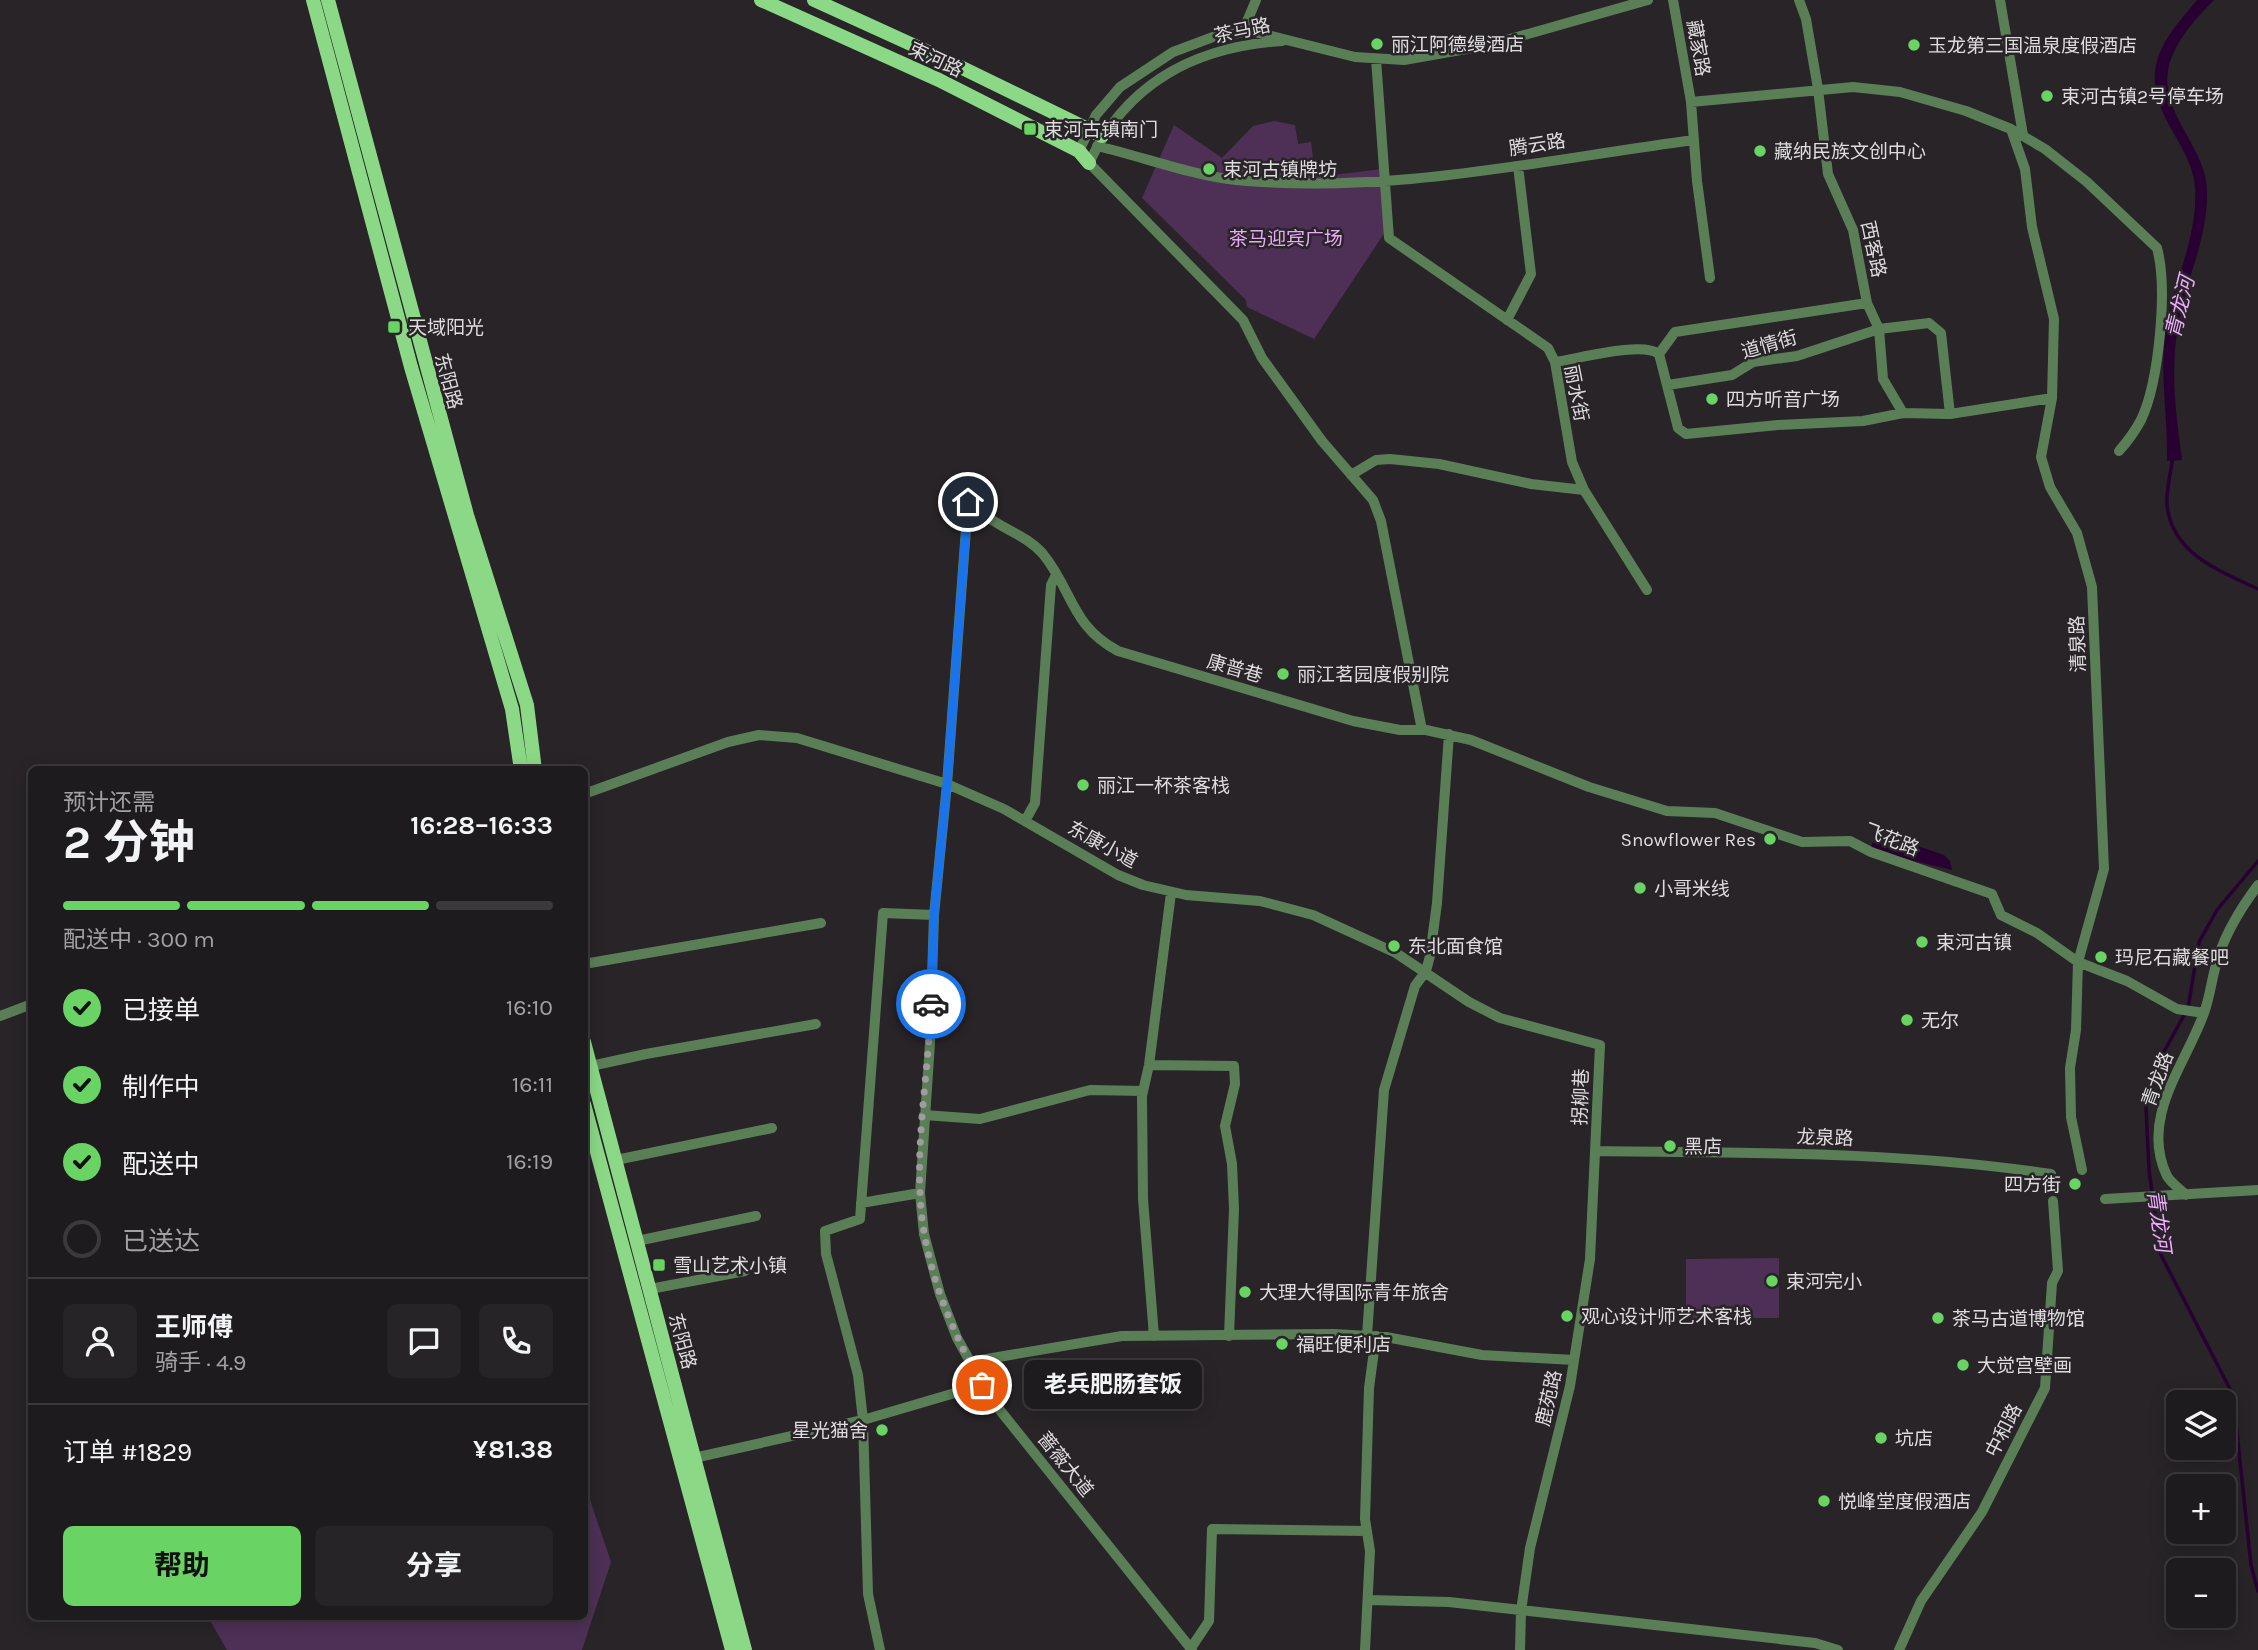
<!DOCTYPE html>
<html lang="zh">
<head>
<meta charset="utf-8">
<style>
  body { margin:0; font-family:Karla,"Noto Sans SC",sans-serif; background:#262427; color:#f1f3f6; height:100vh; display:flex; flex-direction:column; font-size:26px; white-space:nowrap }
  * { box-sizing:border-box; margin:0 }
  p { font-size:23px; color:#a1a1a4 }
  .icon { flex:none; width:38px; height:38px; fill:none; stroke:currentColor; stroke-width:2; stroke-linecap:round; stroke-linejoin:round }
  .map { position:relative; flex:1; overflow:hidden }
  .side { position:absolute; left:28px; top:766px; width:560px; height:854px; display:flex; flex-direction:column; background:#1e1b1e; border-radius:10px; box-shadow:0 4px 18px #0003,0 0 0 2px #3c393c }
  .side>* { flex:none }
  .buttons { position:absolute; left:2166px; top:1390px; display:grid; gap:14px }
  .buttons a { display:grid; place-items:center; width:70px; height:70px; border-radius:10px; background:#1e1b1e; box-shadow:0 4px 18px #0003,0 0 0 2px #3c393c; font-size:35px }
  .pin { position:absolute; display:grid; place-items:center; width:60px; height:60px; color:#fff; margin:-30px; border:4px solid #fff; border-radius:50%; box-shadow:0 2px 7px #0007 }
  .courier { position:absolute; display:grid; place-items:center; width:70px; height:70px; margin:-35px; border:5px solid #1a73e8; border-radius:50%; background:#fff; color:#222; box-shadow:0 2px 9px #0007 }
  .bubble { position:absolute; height:49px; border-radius:10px; background:#1e1b1e; box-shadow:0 4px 18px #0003,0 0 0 2px #3c393c; font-size:23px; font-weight:700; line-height:49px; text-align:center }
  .overview em { font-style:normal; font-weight:700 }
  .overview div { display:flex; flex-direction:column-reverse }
  .overview { display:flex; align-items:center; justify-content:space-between; height:119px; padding:0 35px }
  h1 { font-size:46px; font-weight:700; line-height:52px }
  .bar { display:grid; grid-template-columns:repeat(4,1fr); gap:10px 7px; align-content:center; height:84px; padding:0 35px }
  .bar i { height:9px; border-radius:5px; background:#3c393c }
  .bar .current { background:#69d464 }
  .bar p { grid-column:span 4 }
  .line { display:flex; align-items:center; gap:18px; padding:0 35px; border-top:2px solid #3c393c }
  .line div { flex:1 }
  .round { display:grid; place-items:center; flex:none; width:74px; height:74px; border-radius:10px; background:#262427 }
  ol { padding:0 35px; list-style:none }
  li { display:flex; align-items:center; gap:21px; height:77px }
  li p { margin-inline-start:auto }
  li .icon { padding:7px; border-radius:50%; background:#69d464; color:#111; stroke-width:4 }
  li:last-child { color:#a1a1a4 }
  li i { width:38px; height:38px; border:4px solid #3c393c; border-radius:50% }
  .button { display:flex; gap:14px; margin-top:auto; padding:14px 35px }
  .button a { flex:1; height:80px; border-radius:10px; background:#69d464; color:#111; font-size:28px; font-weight:700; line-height:80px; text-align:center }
  .button a+a { background:#262427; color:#f1f3f6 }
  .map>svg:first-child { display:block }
</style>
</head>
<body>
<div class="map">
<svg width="2258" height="1650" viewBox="0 0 2258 1650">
  <rect width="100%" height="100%" fill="#282428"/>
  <path fill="#4e3056" d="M1274 121 1295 125 1298 144 1311 142 1314 166 1322 165 1324 176 1382 169 1389 226 1314 339 1247 307 1246 300 1142 198 1174 125 1222 158 1253 126Z
    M1779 1258V1318H1686V1259Z
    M585 1485 611 1562 582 1650H227L208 1617H584Z"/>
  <path fill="#290032" d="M2197 0H2214C2195 19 2172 45 2168 71 2161 115 2207 148 2207 191 2208 235 2190 270 2181 311 2169 365 2175 406 2182 460L2167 461C2168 416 2159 373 2166 328 2174 280 2198 237 2195 187 2192 146 2151 116 2155 73 2157 44 2180 21 2197 0Z
    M1895 838 1944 855 1950 861 1952 870 1870 850 1872 843Z"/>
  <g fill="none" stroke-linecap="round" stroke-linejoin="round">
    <path stroke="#290032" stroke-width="3.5" d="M2173 456C2171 472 2166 489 2167 505 2172 554 2220 571 2258 589
      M2258 861 2217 910 2199 942 2188 1008 2161 1057 2146 1107 2149 1170 2160 1253 2233 1395 2251 1565 2258 1591"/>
    <path stroke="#5a7f57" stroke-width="10" d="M1673 0 1691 102 1697 181 1710 278
      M1799 0 1806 19 1818 89 1828 174 1853 230 1867 303 1879 329 1883 379 1903 413
      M2000 0 2023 135
      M1243 31 1256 0
      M1282 41C1195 47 1127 82 1089 163L1243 320 1262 358 1322 441 1373 500 1381 521 1422 730
      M1376 59 1389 238 1548 348 1555 362 1572 462 1584 490 1647 590
      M1691 102 1853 87 1900 92 1966 111 2011 129 2045 149 2087 182 2157 248C2168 288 2159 382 2141 420 2135 431 2128 441 2119 451
      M2011 129 2025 169 2032 227 2054 319 2052 398 2041 457 2050 487 2077 533 2092 587 2104 869 2078 962 2076 1030 2070 1068 2071 1117 2082 1170
      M1097 146C1140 156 1194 176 1236 180 1390 195 1542 160 1694 140
      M1079 151 1096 115 1120 87 1173 52 1213 37 1251 31 1355 57 1404 60 1489 45 1648 0
      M1507 320 1531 274 1518 166
      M1659 354 1675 332 1867 303
      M1555 362C1578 359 1642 341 1659 354L1678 428 1686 434 1778 425 1863 421 1903 413 1950 414 2052 398
      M1668 385 1732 375 1753 362 1797 356 1879 329 1929 323 1941 333 1950 414
      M1351 475 1376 460 1390 459 1439 464 1531 484 1584 490
      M968 502 947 784 934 915 930 1043 920 1193 924 1234 940 1294 957 1338 991 1399 1192 1650
      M967 511C981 512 990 519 1002 526 1016 534 1032 541 1043 554 1073 591 1071 626 1118 651L1353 721 1400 730H1426L1471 740 1589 787 1667 811 1715 813 1802 842 1850 841 1871 852 1992 894 2001 915 2037 933 2078 962 2127 981 2177 1009 2204 1013
      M584 794 728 742 759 735 797 738 947 784 1004 809 1118 875 1143 885 1186 895 1260 901 1313 915 1396 953 1469 1002 1500 1018 1600 1045 1590 1259 1570 1386 1530 1548 1521 1611 1520 1650
      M1025 821 1035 803 1051 585 1056 575
      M584 964 821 923
      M0 1016 32 1004
      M1149 1065 1234 1066 1235 1084 1225 1126 1232 1164 1234 1209 1229 1336
      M591 1066 646 1054 816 1024
      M924 1115 980 1119 1090 1090 1143 1091
      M1596 1151C1748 1153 1900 1151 2051 1174
      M616 1160 772 1128
      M2186 1195C2180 1189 2171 1183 2167 1176 2139 1118 2186 1064 2204 1013 2211 994 2212 974 2219 955 2227 931 2243 905 2258 885
      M2105 1199 2258 1190
      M861 1203 920 1193
      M637 1241 756 1216
      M650 1289 745 1271
      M1154 1336 1143 1199 1142 1096 1149 1065 1171 893
      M1367 1336 1384 1090 1415 986 1426 971 1430 956 1437 903 1449 734
      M969 1362 1122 1336 1334 1334 1386 1337 1482 1355 1574 1360
      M694 1458 863 1420 982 1385
      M1368 1600 1449 1602 1815 1643 1838 1650
      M1191 1648 1209 1621 1212 1529 1367 1531
      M880 1650 868 1594 863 1420 858 1375 826 1254 825 1231 860 1219 883 913 934 915
      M1365 1650 1370 1551 1365 1519 1369 1388 1376 1336
      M1899 1650 1921 1601 1982 1512 2045 1388 2052 1283 2058 1271 2053 1201"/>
    <path stroke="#8bd986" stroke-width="14" d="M313 0 411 367 512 709 521 770
      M328 0 467 515 527 705 535 770
      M761 0 939 80 1079 151 1089 163
      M814 0 948 61 1102 136
      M584 1042 745 1650
      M584 1104 732 1650"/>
  </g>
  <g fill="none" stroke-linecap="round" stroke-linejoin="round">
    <path stroke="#9f9c9f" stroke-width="7" stroke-dasharray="0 12.6" d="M931 1004C929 1066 917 1130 920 1192 922 1260 949 1326 982 1385"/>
    <path stroke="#1a73e8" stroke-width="9" d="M931 1004 934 915 947 784 968 502"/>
  </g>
  <g fill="#69d464" stroke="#282428" stroke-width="2.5">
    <circle cx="1377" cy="44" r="7"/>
    <circle cx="1914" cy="45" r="7"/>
    <circle cx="2047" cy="96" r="7"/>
    <rect x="1023" y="122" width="14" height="14" rx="3.5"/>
    <circle cx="1760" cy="151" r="7"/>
    <circle cx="1209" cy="169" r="7"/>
    <rect x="387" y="320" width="14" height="14" rx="3.5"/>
    <circle cx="1712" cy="399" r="7"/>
    <circle cx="1283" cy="674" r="7"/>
    <circle cx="1083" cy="785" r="7"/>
    <circle cx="1770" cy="839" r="7"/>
    <circle cx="1640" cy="888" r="7"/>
    <circle cx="1922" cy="942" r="7"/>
    <circle cx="1394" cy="946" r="7"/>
    <circle cx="2101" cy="957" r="7"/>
    <circle cx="1907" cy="1020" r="7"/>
    <circle cx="1670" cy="1146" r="7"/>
    <circle cx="2075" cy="1184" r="7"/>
    <rect x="652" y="1258" width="14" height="14" rx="3.5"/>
    <circle cx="1772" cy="1281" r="7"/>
    <circle cx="1245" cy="1292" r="7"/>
    <circle cx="1567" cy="1316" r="7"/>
    <circle cx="1938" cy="1318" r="7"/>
    <circle cx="1282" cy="1344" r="7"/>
    <circle cx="1963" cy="1365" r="7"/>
    <circle cx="882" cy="1430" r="7"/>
    <circle cx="1881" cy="1438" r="7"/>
    <circle cx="1824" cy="1501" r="7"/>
  </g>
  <g text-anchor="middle" stroke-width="5" stroke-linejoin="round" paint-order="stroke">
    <g font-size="19" fill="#dfdcdf" stroke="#282428">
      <text transform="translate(1242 30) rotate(-12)" y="7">茶马路</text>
      <text transform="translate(1699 48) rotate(80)" y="7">藏家路</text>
      <text transform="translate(936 59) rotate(25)" y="7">束河路</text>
      <text transform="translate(1537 144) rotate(-9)" y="7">腾云路</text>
      <text transform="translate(1874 249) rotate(78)" y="7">西客路</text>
      <text transform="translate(1769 344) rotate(-16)" y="7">道情街</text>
      <text transform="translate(449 381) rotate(75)" y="7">东阳路</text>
      <text transform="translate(1577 393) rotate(79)" y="7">丽水街</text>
      <text transform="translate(2077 644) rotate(-92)" y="7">清泉路</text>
      <text transform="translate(1235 668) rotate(16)" y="7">康普巷</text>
      <text transform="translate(1892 839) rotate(21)" y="7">飞花路</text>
      <text transform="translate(1103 844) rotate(29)" y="7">东康小道</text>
      <text transform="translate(2157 1079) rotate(-70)" y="7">青龙路</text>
      <text transform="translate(1580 1097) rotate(-88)" y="7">拐柳巷</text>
      <text transform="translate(1825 1137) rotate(2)" y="7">龙泉路</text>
      <text transform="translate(683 1341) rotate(75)" y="7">东阳路</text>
      <text transform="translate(1548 1398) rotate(-77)" y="7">鹿苑路</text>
      <text transform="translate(2003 1430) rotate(-63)" y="7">中和路</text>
      <text transform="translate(1066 1464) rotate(51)" y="7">蔷薇大道</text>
    </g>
    <g font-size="19" fill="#dfdcdf" stroke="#282428" text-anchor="start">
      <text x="1391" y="51">丽江阿德缦酒店</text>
      <text x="1928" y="52">玉龙第三国温泉度假酒店</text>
      <text x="2061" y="103">束河古镇2号停车场</text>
      <text x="1044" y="136">束河古镇南门</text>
      <text x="1774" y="158">藏纳民族文创中心</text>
      <text x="1223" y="176">束河古镇牌坊</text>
      <text x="408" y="334">天域阳光</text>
      <text x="1726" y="406">四方听音广场</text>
      <text x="1297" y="681">丽江茗园度假别院</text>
      <text x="1097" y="792">丽江一杯茶客栈</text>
      <text x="1756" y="846" text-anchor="end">Snowflower Res</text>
      <text x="1654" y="895">小哥米线</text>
      <text x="1936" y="949">束河古镇</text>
      <text x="1408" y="953">东北面食馆</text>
      <text x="2115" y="964">玛尼石藏餐吧</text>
      <text x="1921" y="1027">无尔</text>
      <text x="1684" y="1153">黑店</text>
      <text x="2061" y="1191" text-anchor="end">四方街</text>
      <text x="673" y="1272">雪山艺术小镇</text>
      <text x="1786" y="1288">束河完小</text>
      <text x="1259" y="1299">大理大得国际青年旅舍</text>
      <text x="1581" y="1323">观心设计师艺术客栈</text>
      <text x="1952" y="1325">茶马古道博物馆</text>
      <text x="1296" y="1351">福旺便利店</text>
      <text x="1977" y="1372">大觉宫壁画</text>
      <text x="868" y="1437" text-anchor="end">星光猫舍</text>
      <text x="1895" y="1445">坑店</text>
      <text x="1838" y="1508">悦峰堂度假酒店</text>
    </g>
    <g font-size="19" fill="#eaa8fa" stroke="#282428">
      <text x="1286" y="245">茶马迎宾广场</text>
    </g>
    <g font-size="21" font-style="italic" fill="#eeabfd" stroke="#282428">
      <text transform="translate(2180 307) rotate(-76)" y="7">青龙河</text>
      <text transform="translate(2159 1221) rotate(82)" y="7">青龙河</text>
    </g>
  </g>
</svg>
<div class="buttons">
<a><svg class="icon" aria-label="layers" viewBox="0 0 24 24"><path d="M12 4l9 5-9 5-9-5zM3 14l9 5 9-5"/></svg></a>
<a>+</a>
<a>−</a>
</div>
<div class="pin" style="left:982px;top:1385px;background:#ea580c"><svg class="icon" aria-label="bag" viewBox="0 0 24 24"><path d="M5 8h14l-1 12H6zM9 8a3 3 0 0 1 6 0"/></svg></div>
<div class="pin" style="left:968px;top:502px;background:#1f2937"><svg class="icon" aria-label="home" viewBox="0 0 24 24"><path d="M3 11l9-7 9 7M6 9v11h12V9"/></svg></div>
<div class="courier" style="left:931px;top:1004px"><svg class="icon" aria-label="car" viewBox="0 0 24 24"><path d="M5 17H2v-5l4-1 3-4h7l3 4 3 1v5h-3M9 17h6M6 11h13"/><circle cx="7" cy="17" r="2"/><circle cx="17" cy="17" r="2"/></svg></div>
<div class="bubble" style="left:1024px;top:1360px;width:178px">老兵肥肠套饭</div>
<section class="side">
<div class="overview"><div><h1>2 分钟</h1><p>预计还需</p></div><em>16:28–16:33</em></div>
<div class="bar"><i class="current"></i><i class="current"></i><i class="current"></i><i></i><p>配送中 · 300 m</p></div>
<ol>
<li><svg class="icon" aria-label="check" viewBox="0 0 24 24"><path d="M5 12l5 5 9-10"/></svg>已接单<p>16:10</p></li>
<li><svg class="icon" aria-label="check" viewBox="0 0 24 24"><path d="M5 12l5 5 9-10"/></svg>制作中<p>16:11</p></li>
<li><svg class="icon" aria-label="check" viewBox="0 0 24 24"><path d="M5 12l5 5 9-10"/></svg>配送中<p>16:19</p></li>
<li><i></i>已送达</li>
</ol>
<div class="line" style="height:126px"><a class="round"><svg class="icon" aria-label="person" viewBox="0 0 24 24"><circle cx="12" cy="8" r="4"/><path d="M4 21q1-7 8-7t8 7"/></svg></a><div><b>王师傅</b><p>骑手 · 4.9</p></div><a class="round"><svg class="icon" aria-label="chat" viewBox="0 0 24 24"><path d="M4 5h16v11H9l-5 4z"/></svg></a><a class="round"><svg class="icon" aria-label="phone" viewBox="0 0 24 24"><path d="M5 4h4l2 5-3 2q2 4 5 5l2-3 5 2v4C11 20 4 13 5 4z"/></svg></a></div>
<div class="line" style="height:91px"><div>订单 #1829</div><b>¥81.38</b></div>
<div class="button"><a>帮助</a><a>分享</a></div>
</section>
</div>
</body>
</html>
